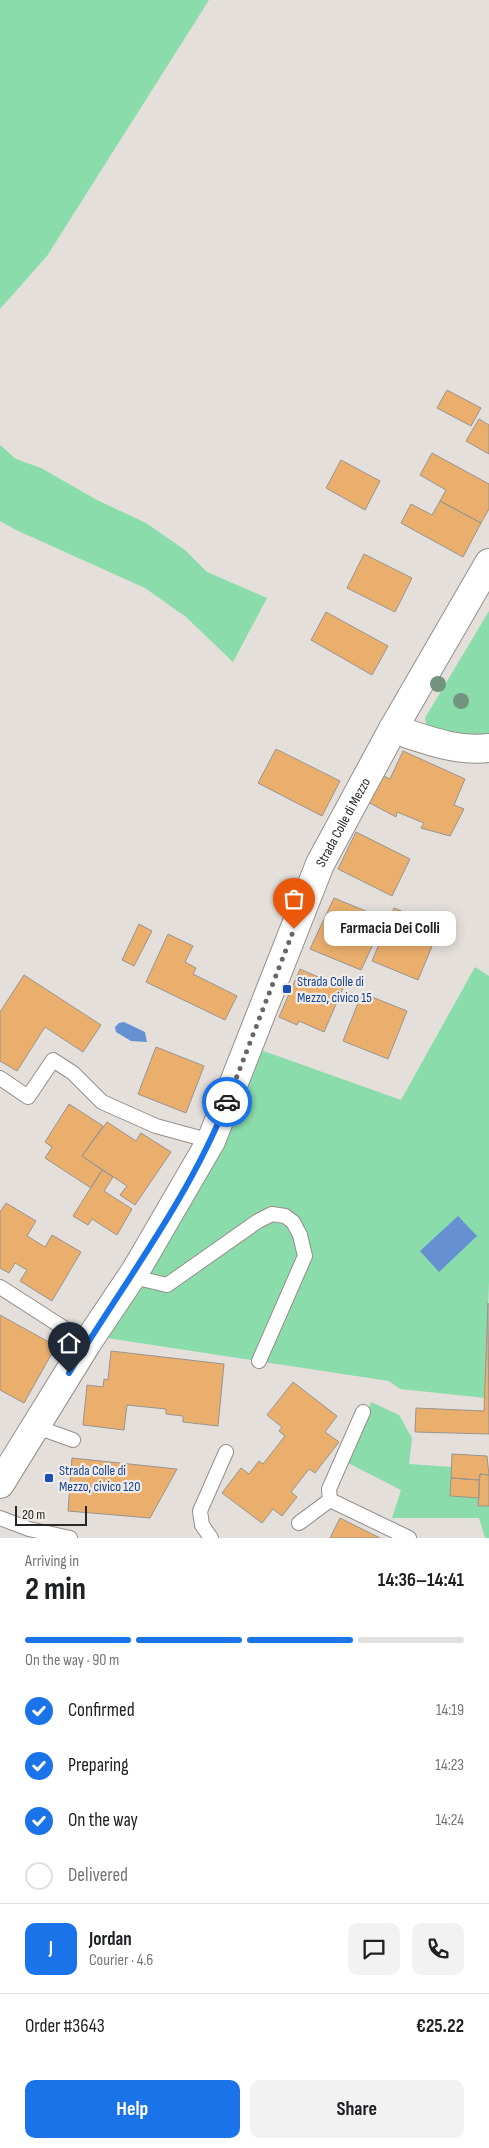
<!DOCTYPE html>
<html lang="en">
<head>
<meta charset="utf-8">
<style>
  body { margin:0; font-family:"Sofia Sans Condensed",sans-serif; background:#f2f2f2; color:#202124; height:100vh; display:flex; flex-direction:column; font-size:19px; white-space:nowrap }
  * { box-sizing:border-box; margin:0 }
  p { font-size:16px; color:#757577 }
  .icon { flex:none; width:28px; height:28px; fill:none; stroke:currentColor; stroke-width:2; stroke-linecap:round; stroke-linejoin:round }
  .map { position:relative; height:1538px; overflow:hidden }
  .panel { display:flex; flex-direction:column; background:#fff; flex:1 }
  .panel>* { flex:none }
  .scale { position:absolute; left:15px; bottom:12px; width:72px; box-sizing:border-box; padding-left:5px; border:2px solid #292725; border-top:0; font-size:14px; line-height:18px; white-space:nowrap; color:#292725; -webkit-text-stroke:4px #f1ece7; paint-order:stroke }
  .pin { position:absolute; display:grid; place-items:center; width:42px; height:42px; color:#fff; margin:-51px -21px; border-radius:50% 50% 50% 0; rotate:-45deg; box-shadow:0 0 5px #0007 }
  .pin .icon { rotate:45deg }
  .courier { position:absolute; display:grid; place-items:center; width:50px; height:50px; margin:-25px; border:4px solid #1a73e8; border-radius:50%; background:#fff; color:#222; box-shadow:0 1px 6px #0007 }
  .bubble { position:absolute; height:35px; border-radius:10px; background:#fff; box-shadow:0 2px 12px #0003; font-size:16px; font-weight:700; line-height:35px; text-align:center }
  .overview em { font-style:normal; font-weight:700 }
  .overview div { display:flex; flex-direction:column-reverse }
  .overview { display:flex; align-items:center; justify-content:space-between; height:85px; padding:0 25px }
  h1 { font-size:32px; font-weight:700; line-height:38px }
  .bar { display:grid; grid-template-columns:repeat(4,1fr); gap:8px 5px; align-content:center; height:60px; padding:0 25px }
  .bar i { height:6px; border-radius:4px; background:#e0e0e0 }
  .bar .on { background:#1a73e8 }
  .bar p { grid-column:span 4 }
  .line { display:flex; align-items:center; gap:12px; padding:0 25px; border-top:1px solid #e0e0e0 }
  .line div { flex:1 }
  .round { display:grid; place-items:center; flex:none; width:52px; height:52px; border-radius:10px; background:#f2f2f2 }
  ol { padding:0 25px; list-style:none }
  li { display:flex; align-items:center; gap:15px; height:55px }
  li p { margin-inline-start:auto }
  li .icon { padding:5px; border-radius:50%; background:#1a73e8; color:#fff; stroke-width:4 }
  li:last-child { color:#757577 }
  li i { width:28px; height:28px; border:2px solid #e0e0e0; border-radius:50% }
  .button { display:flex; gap:10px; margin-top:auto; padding:10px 25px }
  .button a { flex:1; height:58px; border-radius:10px; background:#1a73e8; color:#fff; font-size:20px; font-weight:700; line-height:58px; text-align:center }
  .button a+a { background:#f2f2f2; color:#202124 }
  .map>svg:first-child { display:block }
</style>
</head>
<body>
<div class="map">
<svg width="489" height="1538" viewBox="0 0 489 1538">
  <rect width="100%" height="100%" fill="#e4dfda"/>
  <path fill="#8adcab" d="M0 0H209L47 256 0 309Z
    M0 445 16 459 41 468 97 500 146 523 185 550 207 572 267 598 233 662 186 617 145 588 16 530 0 521Z
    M489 611V737L461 738 427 727 425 718Z
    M475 967 489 976V1282L485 1398 400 1389 389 1381 107 1338 145 1279 235 1123 258 1049 401 1100Z
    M371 1402 399 1415 412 1438 409 1464 452 1467 450 1496 479 1498 478 1506H489V1538H485L479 1518H392L401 1490 348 1463Z"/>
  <path fill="#6590d2" d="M124 1022 145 1032 147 1042 131 1041 116 1032 115 1027 119 1023Z
    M458 1216 477 1236 439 1272 420 1251Z"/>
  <path fill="#ebaf6d" stroke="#98948f" d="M447 390 481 408 471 426 437 408Z
    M479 419 489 425V454L466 441Z
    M432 453 489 484V509L481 523 440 501 446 490 420 475Z
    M341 460 380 481 365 510 326 488Z
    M440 501 481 523 463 557 401 523 411 504 432 515Z
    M364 554 412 578 395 612 347 588Z
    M326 612 388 646 372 675 311 640Z
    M276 749 340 781 322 816 258 783Z
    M403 751 465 779 454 805 464 809 450 836 421 828 424 823 397 812 396 817 366 801 379 774 390 779Z
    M356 832 410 859 392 896 338 869Z
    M334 898 385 919 361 970 310 949Z
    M394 908 440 927 418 980 372 961Z
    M139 924 152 931 134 966 122 960Z
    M168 934 193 946 185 962 196 968 193 974 237 996 225 1020 146 982Z
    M300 969 343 988 324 1032 299 1021 297 1025 279 1017Z
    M24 975 101 1025 83 1052 45 1027 17 1071 0 1061V1012Z
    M362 993 407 1011 388 1059 343 1041Z
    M156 1047 204 1066 186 1113 138 1094Z
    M69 1104 103 1126 82 1156 102 1170 91 1188 45 1158 52 1147 45 1142Z
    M107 1122 136 1141 141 1133 171 1152 135 1205 120 1195 127 1186 82 1156Z
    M102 1170 113 1177 104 1191 132 1209 117 1235 92 1219 88 1225 73 1216Z
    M6 1203 36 1221 27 1236 45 1247 52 1235 81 1252 52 1301 20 1281 27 1270 15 1263 9 1273 0 1268V1212Z
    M488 1303 489 1434 415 1432 416 1408 484 1411Z
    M0 1315 56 1346 24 1403 0 1390Z
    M111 1351 224 1364 218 1426 183 1422V1416L166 1414V1409L127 1405 124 1430 83 1425 87 1385 103 1387 104 1379 108 1380Z
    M293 1382 337 1416 325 1432 339 1442 315 1473 309 1469 291 1492 297 1497 282 1516 273 1509 262 1523 222 1493 241 1468 249 1474 259 1461 263 1464 285 1436 279 1431 282 1427 267 1415Z
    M452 1454 487 1456 489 1475 480 1474 479 1480 451 1478Z
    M72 1458 177 1469 150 1518 68 1511Z
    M480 1474 489 1475V1506H478Z
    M451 1478 479 1480V1498L450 1496Z
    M340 1518 380 1538H330Z"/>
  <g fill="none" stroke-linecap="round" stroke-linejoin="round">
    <g stroke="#948f8b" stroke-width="16">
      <path id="service" d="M0 1078 28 1097 53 1060 73 1073 102 1102 156 1126 211 1141
        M136 1270 146 1280 167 1285 258 1221 272 1214 285 1216 293 1222 300 1235 305 1256 259 1361
        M0 1287 87 1343
        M37 1427 73 1440
        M330 1500 329 1489 363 1412
        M330 1500 409 1538
        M0 1518 29 1529 70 1538
        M299 1523 330 1500
        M211 1538 202 1525 200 1511 226 1452"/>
    </g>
    <g stroke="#948f8b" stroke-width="30">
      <path id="minor" d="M393 729C425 739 455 752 489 748"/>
    </g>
    <g stroke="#948f8b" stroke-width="30">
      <g id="tertiary">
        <path id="s1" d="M0 1484 87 1343 136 1270 211 1141 320 864 393 729 489 563"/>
      </g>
    </g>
    <use href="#service" stroke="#fff" stroke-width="14"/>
    <use href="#minor" stroke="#fff" stroke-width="28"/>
    <use href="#tertiary" stroke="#fff" stroke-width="28"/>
  </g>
  <g fill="#72937f">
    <circle cx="438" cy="684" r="8"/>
    <circle cx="461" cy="701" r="8"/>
  </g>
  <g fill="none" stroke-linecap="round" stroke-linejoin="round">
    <path stroke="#6a6764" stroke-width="5" stroke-dasharray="0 9" d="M227 1102 294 929"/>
    <path stroke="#1a73e8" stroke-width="6" d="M69 1373C123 1284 188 1200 227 1102"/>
  </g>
  <g fill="#1a4fb4" stroke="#f1ece7" stroke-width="2">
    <rect x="282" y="984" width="10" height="10" rx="2.5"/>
    <rect x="44" y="1473" width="10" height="10" rx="2.5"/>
  </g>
  <g text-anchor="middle" stroke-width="4.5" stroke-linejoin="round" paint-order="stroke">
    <g font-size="14" fill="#292725" stroke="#f1ece7">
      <text dy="5" stroke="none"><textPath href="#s1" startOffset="748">Strada Colle di Mezzo</textPath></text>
    </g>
    <g font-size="14" fill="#164399" stroke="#f1ece7" text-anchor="start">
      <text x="297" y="986">Strada Colle di<tspan x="297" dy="16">Mezzo, civico 15</tspan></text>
      <text x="59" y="1475">Strada Colle di<tspan x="59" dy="16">Mezzo, civico 120</tspan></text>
    </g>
  </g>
</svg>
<div class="scale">20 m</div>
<div class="pin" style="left:294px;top:929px;background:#ea580c"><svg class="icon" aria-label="bag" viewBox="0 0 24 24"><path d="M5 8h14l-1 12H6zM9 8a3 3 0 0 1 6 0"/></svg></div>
<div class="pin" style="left:69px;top:1373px;background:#1f2937"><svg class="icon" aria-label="home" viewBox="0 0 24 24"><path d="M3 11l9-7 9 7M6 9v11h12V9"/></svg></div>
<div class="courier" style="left:227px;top:1102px"><svg class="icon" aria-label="car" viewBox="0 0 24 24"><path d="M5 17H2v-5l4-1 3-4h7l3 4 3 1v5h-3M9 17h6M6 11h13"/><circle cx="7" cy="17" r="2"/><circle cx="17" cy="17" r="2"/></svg></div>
<div class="bubble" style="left:324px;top:911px;width:132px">Farmacia Dei Colli</div>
</div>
<section class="panel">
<div class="overview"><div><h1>2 min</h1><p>Arriving in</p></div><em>14:36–14:41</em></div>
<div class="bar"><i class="on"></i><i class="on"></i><i class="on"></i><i></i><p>On the way · 90 m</p></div>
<ol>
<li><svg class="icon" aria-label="check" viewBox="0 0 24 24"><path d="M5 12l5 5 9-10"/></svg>Confirmed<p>14:19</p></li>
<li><svg class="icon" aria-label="check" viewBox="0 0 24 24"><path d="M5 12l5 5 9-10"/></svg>Preparing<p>14:23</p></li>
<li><svg class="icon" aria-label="check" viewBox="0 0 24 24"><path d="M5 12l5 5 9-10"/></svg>On the way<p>14:24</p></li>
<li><i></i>Delivered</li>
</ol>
<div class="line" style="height:90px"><b class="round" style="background:#1a73e8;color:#fff">J</b><div><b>Jordan</b><p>Courier · 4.6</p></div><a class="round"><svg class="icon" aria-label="chat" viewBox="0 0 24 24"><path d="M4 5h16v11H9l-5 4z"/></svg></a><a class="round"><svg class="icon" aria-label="phone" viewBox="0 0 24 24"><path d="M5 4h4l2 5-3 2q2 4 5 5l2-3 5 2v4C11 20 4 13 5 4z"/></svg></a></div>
<div class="line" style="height:65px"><div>Order #3643</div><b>€25.22</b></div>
<div class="button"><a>Help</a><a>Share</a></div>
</section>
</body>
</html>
